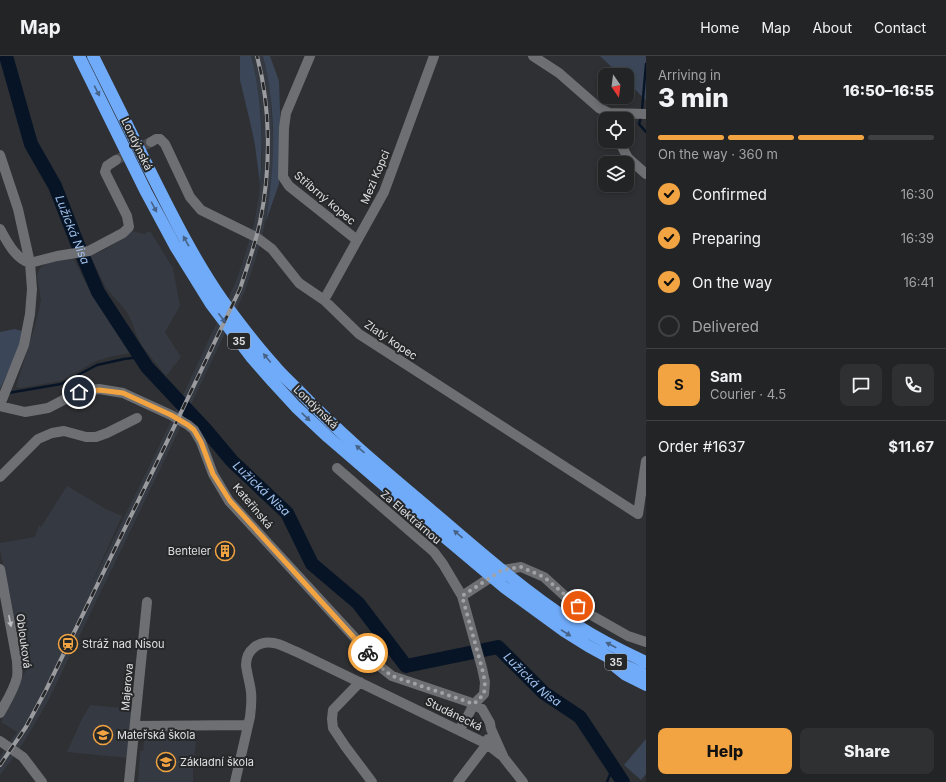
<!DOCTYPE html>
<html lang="en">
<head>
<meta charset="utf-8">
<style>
  body { margin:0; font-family:Inter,sans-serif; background:#2f3032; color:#f1f3f6; height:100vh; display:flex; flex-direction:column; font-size:15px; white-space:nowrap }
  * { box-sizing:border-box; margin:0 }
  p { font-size:13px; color:#a3a4a7 }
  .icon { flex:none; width:22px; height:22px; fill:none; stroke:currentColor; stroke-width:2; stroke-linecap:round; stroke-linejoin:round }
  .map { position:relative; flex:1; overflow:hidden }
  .details { display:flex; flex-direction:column; background:#232426; width:300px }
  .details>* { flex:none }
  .needle { width:26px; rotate:166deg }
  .controls { position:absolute; left:598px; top:12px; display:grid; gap:8px }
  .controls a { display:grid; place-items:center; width:36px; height:36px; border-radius:8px; background:#232426; box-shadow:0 2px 6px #0003,0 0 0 1px #404143; font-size:20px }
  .pin { position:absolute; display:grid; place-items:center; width:34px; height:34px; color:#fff; margin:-17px; border:2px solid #fff; border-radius:50%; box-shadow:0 1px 4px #0007 }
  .courier { position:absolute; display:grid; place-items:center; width:40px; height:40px; margin:-20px; border:3px solid #f3a442; border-radius:50%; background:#fff; color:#222; box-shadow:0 1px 5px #0007 }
  .headline em { font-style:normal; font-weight:800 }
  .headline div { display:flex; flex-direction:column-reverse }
  .headline { display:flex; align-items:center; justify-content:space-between; height:68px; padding:0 12px }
  h1 { font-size:26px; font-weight:800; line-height:30px }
  .bar { display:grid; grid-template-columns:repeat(4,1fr); gap:6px 4px; align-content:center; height:48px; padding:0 12px }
  .bar i { height:5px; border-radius:3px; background:#404143 }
  .bar .on { background:#f3a442 }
  .bar p { grid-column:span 4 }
  .line { display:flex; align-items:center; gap:10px; padding:0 12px; border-top:1px solid #404143 }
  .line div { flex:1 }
  .round { display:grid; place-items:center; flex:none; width:42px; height:42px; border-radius:8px; background:#2f3032 }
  ol { padding:0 12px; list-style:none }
  li { display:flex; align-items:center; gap:12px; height:44px }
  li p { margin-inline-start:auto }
  li .icon { padding:4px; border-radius:50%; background:#f3a442; color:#111; stroke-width:4 }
  li:last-child { color:#a3a4a7 }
  li i { width:22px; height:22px; border:2px solid #404143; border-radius:50% }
  .button { display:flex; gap:8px; margin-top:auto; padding:8px 12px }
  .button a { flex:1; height:46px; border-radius:8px; background:#f3a442; color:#111; font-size:16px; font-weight:800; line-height:46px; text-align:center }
  .button a+a { background:#2f3032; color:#f1f3f6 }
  header { display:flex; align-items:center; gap:24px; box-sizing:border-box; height:56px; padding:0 20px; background:#232426; border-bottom:1px solid #404143 }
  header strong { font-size:19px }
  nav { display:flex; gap:22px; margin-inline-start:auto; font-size:14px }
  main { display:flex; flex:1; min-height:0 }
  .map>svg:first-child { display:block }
</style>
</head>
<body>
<header>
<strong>Map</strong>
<nav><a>Home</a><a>Map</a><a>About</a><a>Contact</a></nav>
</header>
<main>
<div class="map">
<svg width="646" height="726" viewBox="0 0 646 726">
  <rect width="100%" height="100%" fill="#2f3033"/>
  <path fill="#353a42" d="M251 0H263L270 32 273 83V105L270 141 262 182 253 211 245 235 169 395 47 647 31 674 17 697 0 719V700L17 676 1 666 26 614 0 494V487L35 481 39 469 41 471 67 430 106 453 122 460 89 533 159 390 234 230 242 208 251 179 255 163 259 139 262 104 261 59 258 34Z
    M132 175 144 178 150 175 173 212 180 250 165 276 181 301 166 320 142 290 136 278 132 266 126 255 106 232 90 199 104 194 119 185Z
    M72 200 89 233 112 265 131 297 113 300 96 305 61 325 20 332 16 331 36 266 40 249 41 244 37 220 39 214 41 211 49 206Z
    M90 649 133 653 129 702 67 696 83 661 85 658Z
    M197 672 193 716V726H138L140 695H143L145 674Z"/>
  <path fill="#3b4758" d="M240 0H251C262 42 263 85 260 128L255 89 251 70 240 24Z
    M263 0H270L279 25 281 86 279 128 266 165C275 111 277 54 263 0Z
    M600 0H646V44L627 26V19H620Z
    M15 273 22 275 20 290 0 333V276Z
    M646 683V718L641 724 624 709Z"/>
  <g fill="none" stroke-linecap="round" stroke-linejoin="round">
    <path stroke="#071426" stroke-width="2.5" d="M642 54 646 8
      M641 61 639 68 646 76
      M8 337 61 328 97 309 124 303 140 301
      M607 726 613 711"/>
    <path stroke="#071426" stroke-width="14" id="s1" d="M6 0 31 88 55 130 76 184 98 236 147 311 206 374 232 405 287 457 312 508 358 547 406 610 498 591 544 637 580 661 623 726"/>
    <path stroke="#494a4d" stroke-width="10" stroke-dasharray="10 5" stroke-linecap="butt" d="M116 104 151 86"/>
    <path stroke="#6d6f72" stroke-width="10" d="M310 0 286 57 284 72 283 121 289 130 357 184
      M533 0 559 17 599 52 609 57 646 58
      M619 85 628 102 646 118
      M151 86 156 83H160L165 88 190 141 201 154 256 181 272 193 299 227 324 244 359 278 638 458 646 405
      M0 99 18 153 30 207 32 233 30 258 24 289 0 349
      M0 173C8 187 15 202 30 207
      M30 207 57 200 89 195 123 177 129 171 127 160 105 116 107 110 116 104
      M324 244 384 136 434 0
      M0 350 25 356 48 352 79 336 99 333 123 337 171 359 188 369 194 374 201 386 213 418 229 445 356 583 378 609 392 620 469 646 482 653 490 667 491 673 504 702 523 726
      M337 412 434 496 443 508 462 540 482 612 485 626 484 638 474 648 464 667 458 674
      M0 421 38 383 52 377 64 375 86 381H96L107 377 137 362
      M0 513 17 605C17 610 18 616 17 621 14 634 6 646 0 657
      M462 540 502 514 521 511 544 521 577 551 628 580 646 586
      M360 626 333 654 332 663 333 672 345 690 372 726
      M135 670 248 669
      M0 685 23 701 42 726
      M129 726 147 546
      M235 726 250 661C251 653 252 645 251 636 250 627 247 618 246 609 246 594 259 584 274 587 281 588 289 593 297 596L487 688 501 699
      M458 726 487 688 488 683"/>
    <path stroke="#70abf9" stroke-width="12" d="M79 0 146 136 175 190 211 248 252 302 273 326 296 351 328 381 436 474 505 532 564 575 588 590 621 608 646 619
      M93 0C112 39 132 78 151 117 173 161 195 205 223 245 239 267 255 288 273 308 280 317 288 324 296 332 336 374 380 411 424 448 473 490 521 533 575 568 598 583 622 595 646 606
      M616 611 626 619 646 629"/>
    <g stroke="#9a9b9e" stroke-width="4">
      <path id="rail" d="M0 709 26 671 46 634 164 392 240 233C247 211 255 189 260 166 271 113 271 52 257 0"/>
    </g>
    <use href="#rail" stroke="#252729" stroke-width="2.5" stroke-dasharray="8" stroke-linecap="butt"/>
  </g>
  <defs><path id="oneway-solid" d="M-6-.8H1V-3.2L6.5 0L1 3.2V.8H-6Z"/></defs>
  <g fill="#476287">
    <use href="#oneway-solid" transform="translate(97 35) rotate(63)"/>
    <use href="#oneway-solid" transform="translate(154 151) rotate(62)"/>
    <use href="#oneway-solid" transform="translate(186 185) rotate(-119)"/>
    <use href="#oneway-solid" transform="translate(222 262) rotate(53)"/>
    <use href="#oneway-solid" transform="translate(267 302) rotate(-130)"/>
    <use href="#oneway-solid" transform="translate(306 361) rotate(44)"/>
    <use href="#oneway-solid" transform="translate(360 393) rotate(-139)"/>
    <use href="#oneway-solid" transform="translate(458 478) rotate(-140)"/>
    <use href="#oneway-solid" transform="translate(566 577) rotate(33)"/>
    <use href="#oneway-solid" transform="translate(611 589) rotate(-152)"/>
  </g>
  <use fill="#bdbec0" href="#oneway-solid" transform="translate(10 565) rotate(79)"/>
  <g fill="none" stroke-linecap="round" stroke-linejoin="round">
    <path stroke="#a1a2a5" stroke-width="4" stroke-dasharray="0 7.2" d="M368 597 378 609 392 620 474 648 484 638 485 626 482 612 462 540 502 514 521 511 544 521 578 550"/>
    <path stroke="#f3a442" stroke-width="5" d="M79 336 99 334 123 337 171 359 188 369 194 374 201 386 213 418 230 445 368 597"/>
  </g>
  <defs>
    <g id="building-ring" transform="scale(1)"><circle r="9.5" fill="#252729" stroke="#f3a442" stroke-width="1.5"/><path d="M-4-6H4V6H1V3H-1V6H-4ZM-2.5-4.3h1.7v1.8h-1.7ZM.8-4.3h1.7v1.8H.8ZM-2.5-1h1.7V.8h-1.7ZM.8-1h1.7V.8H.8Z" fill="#f3a442"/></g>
    <g id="station-ring" transform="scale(1)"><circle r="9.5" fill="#252729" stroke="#f3a442" stroke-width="1.5"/><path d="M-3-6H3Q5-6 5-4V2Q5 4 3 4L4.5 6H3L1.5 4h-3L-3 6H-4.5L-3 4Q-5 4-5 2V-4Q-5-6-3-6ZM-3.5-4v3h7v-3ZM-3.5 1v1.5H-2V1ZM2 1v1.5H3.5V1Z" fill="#f3a442"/></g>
    <g id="school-ring" transform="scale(1)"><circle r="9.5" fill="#252729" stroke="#f3a442" stroke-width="1.5"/><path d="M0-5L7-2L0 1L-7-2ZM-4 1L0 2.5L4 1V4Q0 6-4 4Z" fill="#f3a442"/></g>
  </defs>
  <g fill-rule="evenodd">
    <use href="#building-ring" x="225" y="495"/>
    <use href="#station-ring" x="68" y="588"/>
    <use href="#school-ring" x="103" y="679"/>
    <use href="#school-ring" x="166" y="706"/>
  </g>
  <g text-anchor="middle" stroke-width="4" stroke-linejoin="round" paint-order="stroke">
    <g fill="#252729" stroke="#a7a8aa" stroke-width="1">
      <rect x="228" y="277" width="22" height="16" rx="3"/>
      <rect x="605" y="598" width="22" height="16" rx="3"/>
    </g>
    <g font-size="10" font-weight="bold" fill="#dfe0e2">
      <text x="239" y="289">35</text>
      <text x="616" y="610">35</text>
    </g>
    <g font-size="11" fill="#dfe0e2" stroke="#252729">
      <text transform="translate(137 88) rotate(64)" y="4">Londýnská</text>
      <text transform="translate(375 121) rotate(-67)" y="4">Mezi Kopci</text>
      <text transform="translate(325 142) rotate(40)" y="4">Stříbrný kopec</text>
      <text transform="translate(391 284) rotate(34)" y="4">Zlatý kopec</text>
      <text transform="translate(316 351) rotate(44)" y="4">Londýnská</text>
      <text transform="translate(253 450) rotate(50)" y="4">Kateřinská</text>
      <text transform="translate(411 461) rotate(41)" y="4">Za Elektrárnou</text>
      <text transform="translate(24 585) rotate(82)" y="4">Oblouková</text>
      <text transform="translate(127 631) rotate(-85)" y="4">Majerova</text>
      <text transform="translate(454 658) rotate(26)" y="4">Studánecká</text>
    </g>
    <g font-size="11" fill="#dfe0e2" stroke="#252729" text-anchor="start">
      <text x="211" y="499" text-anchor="end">Benteler</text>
      <text x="82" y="592">Stráž nad Nisou</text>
      <text x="117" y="683">Mateřská škola</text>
      <text x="180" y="710">Základní škola</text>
    </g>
    <g font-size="12" font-style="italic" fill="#a0c1ec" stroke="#252729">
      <text dy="4" stroke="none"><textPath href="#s1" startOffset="187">Lužická Nisa</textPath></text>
      <text dy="4" stroke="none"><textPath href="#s1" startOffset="511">Lužická Nisa</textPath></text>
      <text dy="4" stroke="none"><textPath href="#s1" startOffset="884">Lužická Nisa</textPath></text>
    </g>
  </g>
</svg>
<div class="controls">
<a><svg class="needle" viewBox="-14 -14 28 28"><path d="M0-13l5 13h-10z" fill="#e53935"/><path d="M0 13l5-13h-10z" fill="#a3a4a7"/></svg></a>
<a><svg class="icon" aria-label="locate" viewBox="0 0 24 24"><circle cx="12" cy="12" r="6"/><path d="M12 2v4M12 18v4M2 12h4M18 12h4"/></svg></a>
<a><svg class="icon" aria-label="layers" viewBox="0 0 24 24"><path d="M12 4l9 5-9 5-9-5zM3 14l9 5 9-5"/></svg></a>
</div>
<div class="pin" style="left:578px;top:550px;background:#ea580c"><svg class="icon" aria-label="bag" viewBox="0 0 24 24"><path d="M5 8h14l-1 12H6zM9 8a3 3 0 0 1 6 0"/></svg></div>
<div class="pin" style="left:79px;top:336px;background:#1f2937"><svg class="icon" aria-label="home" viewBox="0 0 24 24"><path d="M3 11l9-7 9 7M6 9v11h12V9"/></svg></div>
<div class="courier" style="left:368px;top:597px"><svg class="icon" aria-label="bike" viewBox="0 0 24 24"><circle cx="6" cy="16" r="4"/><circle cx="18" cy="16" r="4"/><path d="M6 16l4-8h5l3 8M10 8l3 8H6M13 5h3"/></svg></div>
</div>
<section class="details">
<div class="headline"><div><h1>3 min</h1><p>Arriving in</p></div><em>16:50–16:55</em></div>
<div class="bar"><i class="on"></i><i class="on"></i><i class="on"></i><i></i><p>On the way · 360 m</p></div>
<ol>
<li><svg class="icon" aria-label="check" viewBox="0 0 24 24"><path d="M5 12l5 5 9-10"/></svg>Confirmed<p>16:30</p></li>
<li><svg class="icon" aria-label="check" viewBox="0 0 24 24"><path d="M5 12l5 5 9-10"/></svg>Preparing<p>16:39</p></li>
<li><svg class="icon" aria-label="check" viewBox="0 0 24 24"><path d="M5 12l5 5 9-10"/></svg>On the way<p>16:41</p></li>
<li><i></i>Delivered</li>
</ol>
<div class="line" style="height:72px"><b class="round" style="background:#f3a442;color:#111">S</b><div><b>Sam</b><p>Courier · 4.5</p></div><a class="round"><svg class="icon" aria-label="chat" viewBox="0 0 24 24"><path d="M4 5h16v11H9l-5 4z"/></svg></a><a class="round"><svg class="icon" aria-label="phone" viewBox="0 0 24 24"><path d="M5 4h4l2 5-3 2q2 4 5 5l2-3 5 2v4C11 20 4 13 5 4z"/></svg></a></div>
<div class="line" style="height:52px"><div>Order #1637</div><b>$11.67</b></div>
<div class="button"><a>Help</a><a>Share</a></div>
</section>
</main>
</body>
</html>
